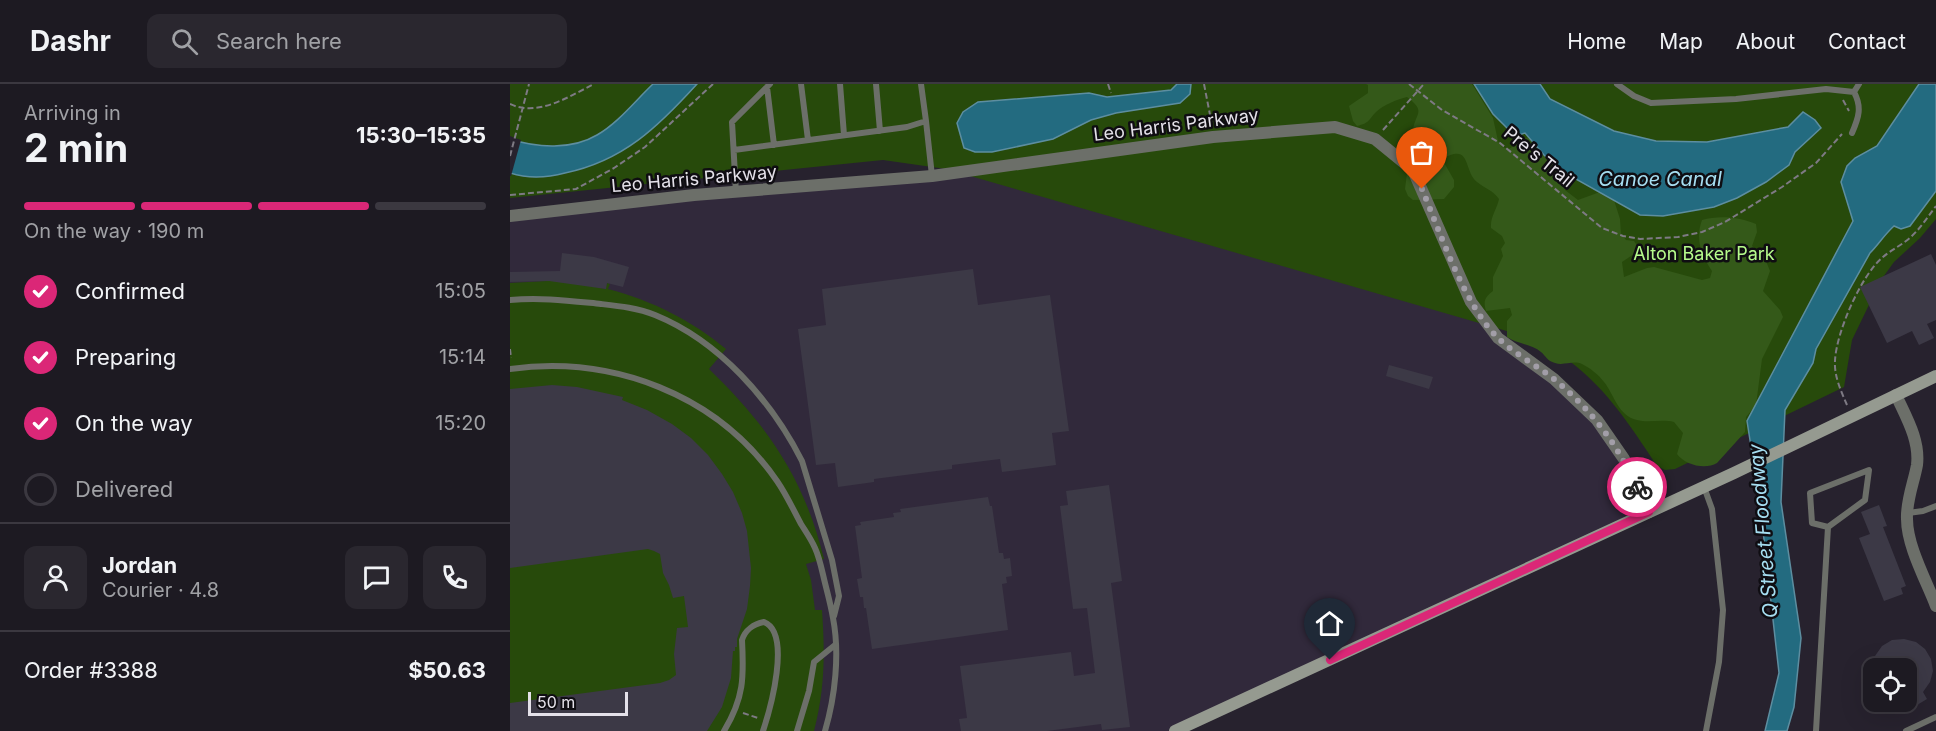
<!DOCTYPE html>
<html lang="en">
<head>
<meta charset="utf-8">
<style>
  body { margin:0; font-family:Inter,sans-serif; background:#2a272f; color:#f1f3f6; height:100vh; display:flex; flex-direction:column; font-size:22px; white-space:nowrap }
  * { box-sizing:border-box; margin:0 }
  p { font-size:20px; color:#a0a1a5 }
  .icon { flex:none; width:33px; height:33px; fill:none; stroke:currentColor; stroke-width:2; stroke-linecap:round; stroke-linejoin:round }
  .map { position:relative; flex:1; overflow:hidden }
  .details { display:flex; flex-direction:column; background:#1d1a22; width:510px }
  .details>* { flex:none }
  .controls { position:absolute; left:1353px; top:574px; display:grid; gap:12px }
  .controls a { display:grid; place-items:center; width:54px; height:54px; border-radius:12px; background:#1d1a22; box-shadow:0 6px 24px #0002,0 0 0 2px #3b3840; font-size:30px }
  .scale { position:absolute; left:18px; bottom:15px; width:100px; box-sizing:border-box; padding-left:6px; border:3px solid #e4e1e9; border-top:0; font-size:16px; line-height:21px; white-space:nowrap; color:#e4e1e9; -webkit-text-stroke:4px #0f0d12; paint-order:stroke }
  .pin { position:absolute; display:grid; place-items:center; width:51px; height:51px; color:#fff; margin:-62px -26px; border-radius:50% 50% 50% 0; rotate:-45deg; box-shadow:0 0 6px #0007 }
  .pin .icon { rotate:45deg }
  .courier { position:absolute; display:grid; place-items:center; width:60px; height:60px; margin:-30px; border:4px solid #db2777; border-radius:50%; background:#fff; color:#222; box-shadow:0 2px 8px #0007 }
  .overview em { font-style:normal; font-weight:700 }
  .overview div { display:flex; flex-direction:column-reverse }
  .overview { display:flex; align-items:center; justify-content:space-between; height:102px; padding:0 24px }
  h1 { font-size:39px; font-weight:700; line-height:45px }
  .bar { display:grid; grid-template-columns:repeat(4,1fr); gap:9px 6px; align-content:center; height:72px; padding:0 24px }
  .bar i { height:8px; border-radius:4px; background:#3b3840 }
  .bar .active { background:#db2777 }
  .bar p { grid-column:span 4 }
  .line { display:flex; align-items:center; gap:15px; padding:0 24px; border-top:2px solid #3b3840 }
  .line div { flex:1 }
  .round { display:grid; place-items:center; flex:none; width:63px; height:63px; border-radius:12px; background:#2a272f }
  ol { padding:0 24px; list-style:none }
  li { display:flex; align-items:center; gap:18px; height:66px }
  li p { margin-inline-start:auto }
  li .icon { padding:6px; border-radius:50%; background:#db2777; color:#fff; stroke-width:4 }
  li:last-child { color:#a0a1a5 }
  li i { width:33px; height:33px; border:3px solid #3b3840; border-radius:50% }
  header { display:flex; align-items:center; gap:36px; box-sizing:border-box; height:84px; padding:0 30px; background:#1d1a22; border-bottom:2px solid #3b3840 }
  header strong { font-size:28px }
  nav { display:flex; gap:33px; margin-inline-start:auto; font-size:21px }
  .search { width:420px; height:54px; background:#2a272f; display:flex; align-items:center; gap:15px; box-sizing:border-box; padding:0 21px; border-radius:12px; color:#a0a1a5; font-size:22px }
  main { display:flex; flex:1; min-height:0 }
  .map>svg:first-child { display:block }
</style>
</head>
<body>
<header>
<strong>Dashr</strong>
<div class="search"><svg class="icon" aria-label="search" viewBox="0 0 24 24"><circle cx="10" cy="10" r="6"/><path d="M15 15l6 6"/></svg>Search here</div>
<nav><a>Home</a><a>Map</a><a>About</a><a>Contact</a></nav>
</header>
<main>
<section class="details">
<div class="overview"><div><h1>2 min</h1><p>Arriving in</p></div><em>15:30–15:35</em></div>
<div class="bar"><i class="active"></i><i class="active"></i><i class="active"></i><i></i><p>On the way · 190 m</p></div>
<ol>
<li><svg class="icon" aria-label="check" viewBox="0 0 24 24"><path d="M5 12l5 5 9-10"/></svg>Confirmed<p>15:05</p></li>
<li><svg class="icon" aria-label="check" viewBox="0 0 24 24"><path d="M5 12l5 5 9-10"/></svg>Preparing<p>15:14</p></li>
<li><svg class="icon" aria-label="check" viewBox="0 0 24 24"><path d="M5 12l5 5 9-10"/></svg>On the way<p>15:20</p></li>
<li><i></i>Delivered</li>
</ol>
<div class="line" style="height:108px"><a class="round"><svg class="icon" aria-label="person" viewBox="0 0 24 24"><circle cx="12" cy="8" r="4"/><path d="M4 21q1-7 8-7t8 7"/></svg></a><div><b>Jordan</b><p>Courier · 4.8</p></div><a class="round"><svg class="icon" aria-label="chat" viewBox="0 0 24 24"><path d="M4 5h16v11H9l-5 4z"/></svg></a><a class="round"><svg class="icon" aria-label="phone" viewBox="0 0 24 24"><path d="M5 4h4l2 5-3 2q2 4 5 5l2-3 5 2v4C11 20 4 13 5 4z"/></svg></a></div>
<div class="line" style="height:78px"><div>Order #3388</div><b>$50.63</b></div>
</section>
<div class="map">
<svg width="1426" height="647" viewBox="0 0 1426 647">
  <rect width="100%" height="100%" fill="#27222e"/>
  <path fill="#31293b" d="M825 43 988 254 1087 336 1139 428 665 647H0V132Z"/>
  <path fill="#274a0b" d="M0 0H1426V135L1410 154 1384 178 1371 196 1342 256 1334 303 1165 385 1155 386 1147 382C1120 341 1093 299 1051 271 1040 263 1026 258 1014 252L436 85 373 76 0 114Z
    M37 192 95 205 97 199 100 200 98 205C143 217 181 236 216 265L199 285C258 342 294 394 314 475L296 480 301 496 305 526H312C315 569 315 605 304 647H0V199L36 197Z"/>
  <path fill="#345919" d="M856 0H962L983 34 988 57 992 63 999 65 1018 53C1028 56 1053 80 1056 91 1057 95 1055 102 1055 106L1068 116 1090 108 1103 113 1110 135 1111 150 1116 156 1124 157 1128 163 1124 170 1112 178 1114 193 1137 184 1144 183 1192 196 1200 194 1202 187C1191 171 1185 155 1192 136 1209 131 1230 133 1246 140L1247 148 1242 162 1254 172 1260 187 1253 207 1270 226 1273 233 1252 275 1246 321 1236 333 1235 348 1207 379C1195 386 1175 381 1167 370L1173 349 1164 338C1152 335 1138 339 1127 336 1108 332 1104 310 1094 298 1089 291 1080 284 1072 280 1063 276 1054 282 1045 279 1037 277 1036 272 1031 268 1022 260 1007 260 997 253V237L1002 231 1000 224 976 227C973 217 975 213 983 207V193L993 172 991 165 995 159 992 152 981 144C980 133 987 125 989 115 983 106 974 104 967 98 953 87 962 58 932 75L944 96V103L934 115 903 116 898 112 895 105 897 89C929 71 900 63 903 46 905 29 917 28 897 13 888 15 873 21 866 28 858 36 860 39 847 42L843 37 839 22 858 9V1Z"/>
  <path fill="#236b80" stroke="#5d8ea0" stroke-width="1.5" d="M143 0H187C148 43 113 77 55 89 36 94 19 95 0 89V55C27 64 62 66 87 51 108 39 125 17 143 0Z
    M667 0H681L680 10 670 19 606 29 581 36 543 55 482 68H465L454 64 447 39 453 28 468 18 579 9 597 13 661 6Z
    M964 0H1030L1040 15 1104 47 1146 57 1197 58 1278 43 1293 28 1305 36 1311 44 1285 68 1279 81 1256 98 1227 114 1204 123 1153 132 1130 131 1055 89 1034 71 1015 49 1005 52 983 30Z
    M1409 0H1426V107L1400 142 1391 145 1384 142C1374 151 1369 160 1360 169L1306 265 1303 279 1275 326 1271 418 1291 554 1284 623 1277 647H1255L1269 589 1250 420 1237 337 1343 137 1331 98 1337 82 1345 74 1367 62Z"/>
  <path fill="#27222e" d="M0 52 11 56 1 92H0Z"/>
  <path fill="#3c3946" d="M52 169 84 173 119 183 113 203 97 199 96 205 39 197 0 198V188L50 187Z
    M1421 170 1426 181V236L1417 240 1424 254 1409 261 1402 247 1377 259 1350 203Z
    M463 185 468 221 540 211 559 347 542 349 546 381 492 388 490 375 442 381V385L364 395V398L328 403 325 379 306 381 288 245 316 241 312 205Z
    M879 281 923 293 919 305 876 292Z
    M42 301 67 303 113 313 112 316 137 326 162 340 181 354 198 371 212 390 223 408 232 429 237 447 241 484 240 502 237 525 227 555V563H225V567H223L221 594 216 610 212 623 197 647H0V619L150 599 159 596 166 591 164 570 167 544 178 543 174 512 163 514 159 501 153 489 150 470 144 467 138 465 0 484V305Z
    M599 401 612 497 601 499 620 643 592 646 591 640 537 647H451L449 635 457 634 450 582 561 568 564 592 585 589 577 524 563 525 550 422 558 421 556 407Z
    M478 413 480 422H482L489 469H493L494 475 500 474 502 492 496 493 497 499 492 500 498 546 362 565 356 524H354L353 513H350L347 495 352 494 345 442 351 441 350 438 384 433 383 429 391 428 390 425Z
    M1369 421 1377 442 1373 443 1396 502 1391 504 1393 510 1374 517 1349 454 1360 450 1351 428Z
    M1394 555 1406 558 1415 565 1421 575 1423 587 1420 598 1413 608 1417 615 1407 621 1403 614 1396 615V585H1362L1365 572 1372 562 1382 556Z"/>
  <g fill="none" stroke-linecap="round" stroke-linejoin="round">
    <path stroke="#7e7a84" stroke-width="2" stroke-dasharray="6 3" stroke-linecap="butt" d="M598 0 601 9
      M694 0 702 41
      M899 0 932 26 990 59 1092 144 1113 152 1130 155 1168 153 1192 148 1215 138 1272 103 1306 79 1332 50
      M1333 16 1339 27
      M0 20C28 33 58 13 84 0
      M873 46 914 0
      M0 72 19 0
      M0 111 66 105 104 84 135 63 203 0
      M0 265 1 274
      M1337 321C1331 307 1324 292 1325 277 1326 249 1351 191 1373 173 1380 167 1388 163 1396 157 1408 148 1417 134 1426 122
      M233 629 248 634"/>
    <path stroke="#6c6f69" stroke-width="6" d="M291 0 298 56
      M330 0 334 51
      M366 0 370 47
      M1107 0 1124 12 1141 19 1226 15 1316 5 1344 8
      M257 3 264 61
      M1344 8 1349 0
      M416 37 422 92
      M1342 49C1349 33 1352 23 1344 8
      M224 66 397 43 416 37 411 0
      M226 109 222 38 260 0
      M0 216C31 213 61 217 91 220 109 222 128 224 145 231 209 257 261 316 292 377L322 476 329 512 324 532
      M0 285C102 271 207 310 267 397 276 410 283 425 291 440 296 448 301 455 305 464 310 475 312 487 315 499 318 511 321 522 323 534 330 570 325 613 315 647
      M1359 386 1355 416 1318 443 1302 439 1300 409Z
      M1194 403 1202 425 1213 526 1209 578 1196 647
      M1398 429 1413 427 1426 422
      M214 647C234 614 234 593 232 556 235 546 244 540 254 538 282 549 260 626 253 647
      M287 647 299 607 304 578 325 561
      M1306 647 1318 443
      M1396 647 1426 633"/>
    <path stroke="#6c6f69" stroke-width="12" d="M0 132 184 111 422 92 703 53 825 43 865 55 903 86 961 218 988 254 1044 295 1087 336 1114 375 1139 428
      M1386 311C1396 333 1410 356 1407 381 1404 398 1396 417 1397 435 1397 462 1416 496 1426 522"/>
    <path stroke="#959a90" stroke-width="12" d="M665 647 1224 389 1426 292"/>
  </g>
  <g fill="none" stroke-linecap="round" stroke-linejoin="round">
    <path stroke="#a29ea8" stroke-width="6" stroke-dasharray="0 10.8" d="M912 105C930 148 955 223 989 255 1005 270 1026 281 1044 295 1082 327 1106 358 1127 403"/>
    <path stroke="#db2777" stroke-width="8" d="M820 576 1139 428 1127 403"/>
  </g>
  <g text-anchor="middle" stroke-width="5" stroke-linejoin="round" paint-order="stroke">
    <g font-size="18" fill="#e4e1e9" stroke="#0f0d12">
      <text transform="translate(666 41) rotate(-7)" y="6">Leo Harris Parkway</text>
      <text transform="translate(1029 73) rotate(39)" y="6">Pre's Trail</text>
      <text transform="translate(184 95) rotate(-5)" y="6">Leo Harris Parkway</text>
    </g>
    <g font-size="18" fill="#b6fb8c" stroke="#0f0d12">
      <text x="1194" y="176">Alton Baker Park</text>
    </g>
    <g font-size="20" font-style="italic" fill="#a6def1" stroke="#0f0d12">
      <text x="1150" y="102">Canoe Canal</text>
      <text transform="translate(1253 447) rotate(-95)" y="7">Q Street Floodway</text>
    </g>
  </g>
</svg>
<div class="controls">
<a><svg class="icon" aria-label="locate" viewBox="0 0 24 24"><circle cx="12" cy="12" r="6"/><path d="M12 2v4M12 18v4M2 12h4M18 12h4"/></svg></a>
</div>
<div class="scale">50 m</div>
<div class="pin" style="left:912px;top:105px;background:#ea580c"><svg class="icon" aria-label="bag" viewBox="0 0 24 24"><path d="M5 8h14l-1 12H6zM9 8a3 3 0 0 1 6 0"/></svg></div>
<div class="pin" style="left:820px;top:576px;background:#1f2937"><svg class="icon" aria-label="home" viewBox="0 0 24 24"><path d="M3 11l9-7 9 7M6 9v11h12V9"/></svg></div>
<div class="courier" style="left:1127px;top:403px"><svg class="icon" aria-label="bike" viewBox="0 0 24 24"><circle cx="6" cy="16" r="4"/><circle cx="18" cy="16" r="4"/><path d="M6 16l4-8h5l3 8M10 8l3 8H6M13 5h3"/></svg></div>
</div>
</main>
</body>
</html>
